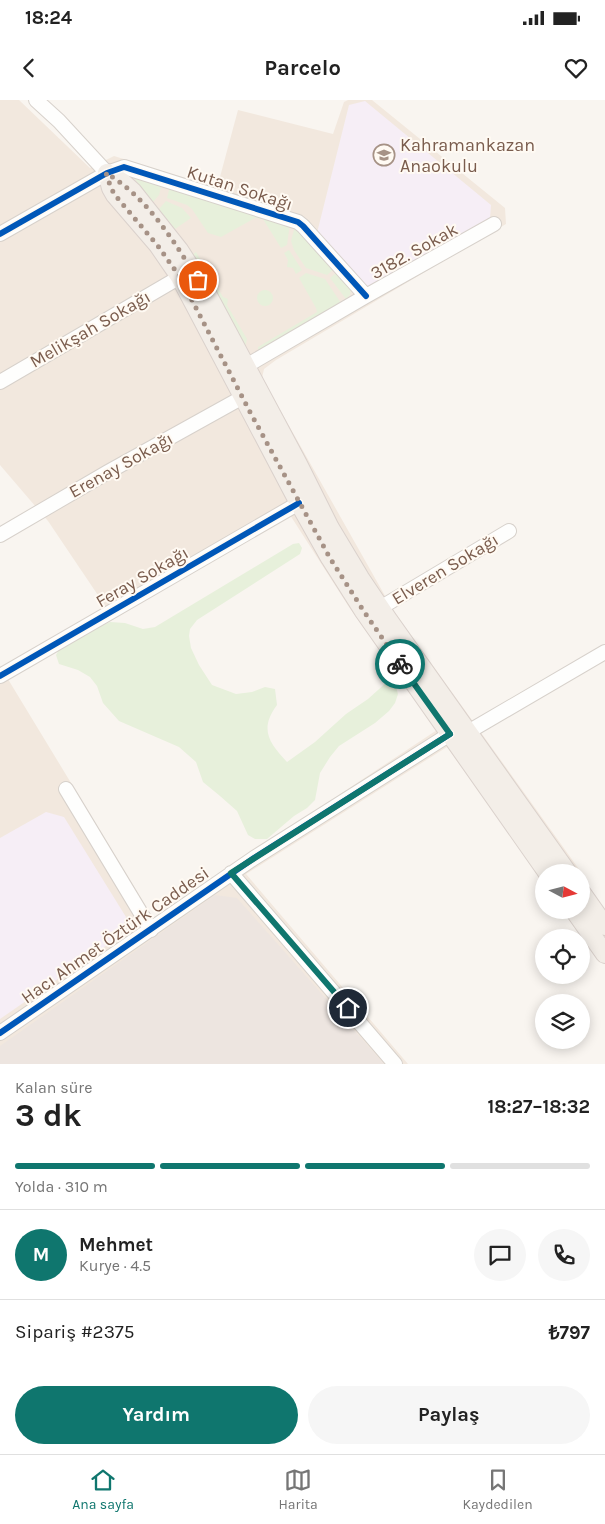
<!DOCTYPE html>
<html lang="tr">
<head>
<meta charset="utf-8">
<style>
  body { margin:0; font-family:Karla,sans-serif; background:#f6f6f6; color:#222; height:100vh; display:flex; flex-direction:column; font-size:19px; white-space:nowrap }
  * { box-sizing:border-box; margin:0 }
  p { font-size:16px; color:#767676 }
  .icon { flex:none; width:28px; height:28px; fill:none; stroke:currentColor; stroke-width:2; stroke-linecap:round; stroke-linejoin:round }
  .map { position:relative; height:964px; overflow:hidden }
  .details { display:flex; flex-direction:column; background:#fff; flex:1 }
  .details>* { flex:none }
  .needle { width:32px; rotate:97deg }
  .fabs { position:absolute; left:535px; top:764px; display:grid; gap:10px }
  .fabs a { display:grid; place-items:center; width:55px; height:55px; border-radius:50%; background:#fff; box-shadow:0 2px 12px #0003; font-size:25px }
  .pin { position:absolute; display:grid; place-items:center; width:42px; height:42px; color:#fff; margin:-21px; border:2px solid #fff; border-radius:50%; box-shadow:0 1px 5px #0007 }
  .courier { position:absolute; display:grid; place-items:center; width:50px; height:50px; margin:-25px; border:4px solid #0f766e; border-radius:50%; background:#fff; color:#222; box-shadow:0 1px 6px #0007 }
  .head em { font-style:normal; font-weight:700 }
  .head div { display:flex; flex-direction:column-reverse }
  .head { display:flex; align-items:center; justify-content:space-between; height:85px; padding:0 15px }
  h1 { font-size:32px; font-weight:700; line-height:38px }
  .bar { display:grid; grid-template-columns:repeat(4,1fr); gap:8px 5px; align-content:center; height:60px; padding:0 15px }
  .bar i { height:6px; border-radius:4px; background:#e0e0e0 }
  .bar .selected { background:#0f766e }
  .bar p { grid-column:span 4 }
  .line { display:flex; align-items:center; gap:12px; padding:0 15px; border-top:1px solid #e0e0e0 }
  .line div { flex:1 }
  .round { display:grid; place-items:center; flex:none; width:52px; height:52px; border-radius:26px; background:#f6f6f6 }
  .button { display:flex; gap:10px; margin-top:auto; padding:10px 15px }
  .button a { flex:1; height:58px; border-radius:30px; background:#0f766e; color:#fff; font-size:20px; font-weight:700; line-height:58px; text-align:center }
  .button a+a { background:#f6f6f6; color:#222 }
  .status { display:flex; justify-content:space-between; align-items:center; height:35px; padding:0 25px; background:#fff; direction:ltr }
  .status svg { height:14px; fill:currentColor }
  header { display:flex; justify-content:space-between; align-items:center; height:65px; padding:0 15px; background:#fff; font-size:22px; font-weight:700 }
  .dock { display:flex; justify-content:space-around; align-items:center; height:70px; border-top:1px solid #e0e0e0; background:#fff; font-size:14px; color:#767676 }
  .dock a { display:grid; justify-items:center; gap:2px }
  .dock .selected { color:#0f766e }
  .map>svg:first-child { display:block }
</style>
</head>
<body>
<div class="status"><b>18:24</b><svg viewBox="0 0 49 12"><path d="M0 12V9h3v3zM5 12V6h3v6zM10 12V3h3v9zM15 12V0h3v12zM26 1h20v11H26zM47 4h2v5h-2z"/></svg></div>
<header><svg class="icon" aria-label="back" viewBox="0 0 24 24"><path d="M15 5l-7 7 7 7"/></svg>Parcelo<svg class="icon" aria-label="heart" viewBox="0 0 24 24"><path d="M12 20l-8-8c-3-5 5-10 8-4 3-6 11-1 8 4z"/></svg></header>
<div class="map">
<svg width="605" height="964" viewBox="0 0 605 964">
  <rect width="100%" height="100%" fill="#f9f5f0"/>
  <path fill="#f2e8de" d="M0 0H19L90 68 114 56 217 88 238 10 333 34 344 2 348 0H372L505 108 506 124 276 260 264 269 262 278 393 510 581 772H544V782L447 647 246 774 408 964H0V566L153 818 437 630 349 507 290 415 114 519 48 421 0 365Z"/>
  <path fill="#ede5e0" d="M215 795 237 798 384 964H0V946Z"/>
  <path fill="#f6eef6" d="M365 1 491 105 490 119 370 191 317 133 349 5Z
    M46 712 64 717 126 817 120 836 0 919V738Z"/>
  <path fill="#e7f0db" d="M134 75 162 84 159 95 153 102 133 77Z
    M170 86 290 123 287 145 281 148 263 119 255 118 221 137 208 133 192 109 187 105 167 98Z
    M166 101 182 108 191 118 175 129 159 109Z
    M295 126 333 170 327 175 306 168 294 150 291 141Z
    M289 150 302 170 296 174 293 168 287 167 288 160 284 153Z
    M196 152 223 197 228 199 227 205 247 239 245 248 192 155Z
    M306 173 325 179 341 203 258 253V247L317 212 316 208 299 178Z
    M336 173 351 189 350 195 346 199 330 178Z
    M257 198a8 8 0 1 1 16 0a8 8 0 1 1-16 0Z
    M299 443 302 448 300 454 197 520 190 529 189 536 191 548 199 565 212 585 236 594 252 592 265 587 275 589 277 605C259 629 269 643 287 662L315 642 346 614 368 599 388 581 395 583 398 594 395 603 389 611 375 623 339 646 330 657 320 673 315 700 307 708 294 716 267 739H255L248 735 237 711 220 696 203 682 196 662 179 647 119 621 103 603 97 586 90 577 78 570 59 564 56 555 60 548 88 531 110 522 125 523 143 529 155 527 293 444Z"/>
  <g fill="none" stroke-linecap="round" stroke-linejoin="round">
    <g stroke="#d7d1cb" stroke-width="16">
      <path id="minor" d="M36 0 59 21 107 73
        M0 134 107 73 124 67 298 122 303 126 366 196
        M246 266 366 196 494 124
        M0 282 180 177
        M0 435 108 372 243 297
        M380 508 509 431
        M0 576 299 403
        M468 632 605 552
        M66 689 151 830
        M231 773 395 964
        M0 933 254 758 450 634"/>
    </g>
    <g stroke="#dad1cc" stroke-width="20">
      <path id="major" d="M107 73 122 82 133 92 179 150 205 190 298 364 330 428 360 478 389 521 567 772
        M107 73 111 88 115 95 158 145 180 177 299 403 330 458 363 510 547 772
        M581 792 605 826
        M574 810 605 854"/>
    </g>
    <use href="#minor" stroke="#fefefd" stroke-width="14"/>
    <use href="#major" stroke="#f3eee8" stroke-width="18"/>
    <g stroke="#fffaf3" stroke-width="9">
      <path id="cycleway" d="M0 134 107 73 124 67 298 122 303 126 366 196
        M0 576 299 403
        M0 933 254 758 450 634"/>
    </g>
    <use href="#cycleway" stroke="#0057b8" stroke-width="6"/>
  </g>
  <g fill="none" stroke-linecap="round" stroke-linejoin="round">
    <path stroke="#a69286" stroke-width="5" stroke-dasharray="0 9" d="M198 180C174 141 147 97 106 73L111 88 115 95 158 146 180 177 250 312 330 458 363 510 400 564"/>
    <path stroke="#0f766e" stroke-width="6" d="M348 908 231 773 450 634 400 564"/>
  </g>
  <defs>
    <g id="school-ring" transform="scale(1.125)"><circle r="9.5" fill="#fffaf3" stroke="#a69286" stroke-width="1.5"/><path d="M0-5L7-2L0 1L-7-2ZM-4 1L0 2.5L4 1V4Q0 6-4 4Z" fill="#a69286"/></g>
  </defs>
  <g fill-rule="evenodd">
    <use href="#school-ring" x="384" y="55"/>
  </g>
  <g text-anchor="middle" stroke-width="4" stroke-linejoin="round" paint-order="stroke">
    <g font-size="18" fill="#7a5c4d" stroke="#fffaf3" text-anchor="start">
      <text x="400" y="51">Kahramankazan<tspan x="400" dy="21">Anaokulu</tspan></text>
    </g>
    <g font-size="18" fill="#7a5c4d" stroke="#fffaf3">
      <text transform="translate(240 88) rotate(18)" y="6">Kutan Sokağı</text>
      <text transform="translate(414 151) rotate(-29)" y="6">3182. Sokak</text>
      <text transform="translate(90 229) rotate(-30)" y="6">Melikşah Sokağı</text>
      <text transform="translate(121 365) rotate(-29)" y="6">Erenay Sokağı</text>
      <text transform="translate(445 469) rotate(-31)" y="6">Elveren Sokağı</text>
      <text transform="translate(142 477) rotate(-30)" y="6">Feray Sokağı</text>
      <text transform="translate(115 835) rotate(-35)" y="6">Hacı Ahmet Öztürk Caddesi</text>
    </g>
  </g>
</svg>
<div class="fabs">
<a><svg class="needle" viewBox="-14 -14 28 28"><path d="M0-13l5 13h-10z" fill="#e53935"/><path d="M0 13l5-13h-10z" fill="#767676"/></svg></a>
<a><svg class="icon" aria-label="locate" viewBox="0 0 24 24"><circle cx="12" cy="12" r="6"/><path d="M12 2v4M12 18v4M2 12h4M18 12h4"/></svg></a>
<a><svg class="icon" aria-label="layers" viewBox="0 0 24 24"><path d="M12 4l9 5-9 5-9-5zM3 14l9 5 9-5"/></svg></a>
</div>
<div class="pin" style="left:198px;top:180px;background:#ea580c"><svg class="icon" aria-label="bag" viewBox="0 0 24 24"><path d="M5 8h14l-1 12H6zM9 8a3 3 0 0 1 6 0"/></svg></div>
<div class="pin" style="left:348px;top:908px;background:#1f2937"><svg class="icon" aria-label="home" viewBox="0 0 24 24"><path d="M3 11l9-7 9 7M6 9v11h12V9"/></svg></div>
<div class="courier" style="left:400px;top:564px"><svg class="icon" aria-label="bike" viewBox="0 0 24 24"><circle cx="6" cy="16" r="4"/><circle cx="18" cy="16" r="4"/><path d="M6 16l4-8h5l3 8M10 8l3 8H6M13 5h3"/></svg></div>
</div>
<section class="details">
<div class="head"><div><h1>3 dk</h1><p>Kalan süre</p></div><em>18:27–18:32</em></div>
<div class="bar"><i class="selected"></i><i class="selected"></i><i class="selected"></i><i></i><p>Yolda · 310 m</p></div>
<div class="line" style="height:90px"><b class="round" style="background:#0f766e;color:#fff">M</b><div><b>Mehmet</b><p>Kurye · 4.5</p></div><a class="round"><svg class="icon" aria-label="chat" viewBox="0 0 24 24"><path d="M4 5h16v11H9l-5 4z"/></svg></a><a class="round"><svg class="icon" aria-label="phone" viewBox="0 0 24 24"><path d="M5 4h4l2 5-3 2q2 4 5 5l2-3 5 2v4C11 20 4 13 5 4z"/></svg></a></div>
<div class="line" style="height:65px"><div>Sipariş #2375</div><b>₺797</b></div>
<div class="button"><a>Yardım</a><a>Paylaş</a></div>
</section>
<nav class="dock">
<a class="selected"><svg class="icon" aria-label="home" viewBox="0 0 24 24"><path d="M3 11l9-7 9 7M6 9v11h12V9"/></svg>Ana sayfa</a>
<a><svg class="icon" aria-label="map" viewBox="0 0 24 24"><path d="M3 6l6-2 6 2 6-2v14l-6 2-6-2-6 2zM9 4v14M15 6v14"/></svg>Harita</a>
<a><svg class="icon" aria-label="saved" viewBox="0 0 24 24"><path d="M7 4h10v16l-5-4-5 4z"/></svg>Kaydedilen</a>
</nav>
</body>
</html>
